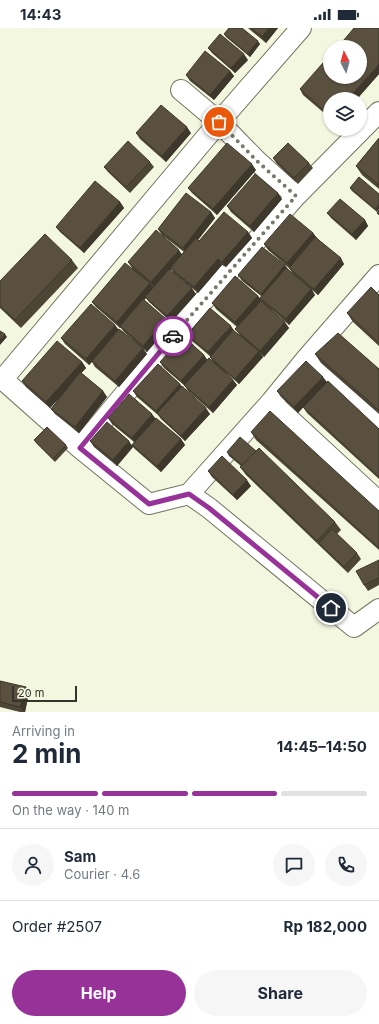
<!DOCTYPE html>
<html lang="en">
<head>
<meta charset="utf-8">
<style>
  body { margin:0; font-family:Inter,sans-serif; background:#f6f6f7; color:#1f2937; height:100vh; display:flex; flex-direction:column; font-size:15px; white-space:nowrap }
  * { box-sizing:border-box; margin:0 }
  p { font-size:13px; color:#747a83 }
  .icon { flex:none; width:22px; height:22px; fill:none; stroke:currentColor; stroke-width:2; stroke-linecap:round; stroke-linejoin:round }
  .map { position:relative; height:684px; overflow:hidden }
  .sheet { display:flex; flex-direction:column; background:#fff; flex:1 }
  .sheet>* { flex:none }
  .needle { width:26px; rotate:354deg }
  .buttons { position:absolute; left:323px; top:12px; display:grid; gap:8px }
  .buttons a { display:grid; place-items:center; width:44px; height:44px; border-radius:50%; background:#fff; box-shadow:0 1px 3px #0004; font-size:20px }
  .scale { position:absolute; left:12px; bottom:10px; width:65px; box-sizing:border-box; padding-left:4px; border:2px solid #33342c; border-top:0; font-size:11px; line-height:14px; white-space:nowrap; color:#33342c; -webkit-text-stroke:3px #f4f7e0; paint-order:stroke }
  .pin { position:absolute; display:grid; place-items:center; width:34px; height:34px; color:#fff; margin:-17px; border:2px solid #fff; border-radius:50%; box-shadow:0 1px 4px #0007 }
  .courier { position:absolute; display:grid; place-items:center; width:40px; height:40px; margin:-20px; border:3px solid #973298; border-radius:50%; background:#fff; color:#222; box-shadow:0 1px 5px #0007 }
  .headline em { font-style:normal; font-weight:700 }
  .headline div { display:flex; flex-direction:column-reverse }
  .headline { display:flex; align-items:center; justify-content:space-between; height:68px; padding:0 12px }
  h1 { font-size:26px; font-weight:700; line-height:30px }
  .bar { display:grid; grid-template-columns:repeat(4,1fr); gap:6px 4px; align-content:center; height:48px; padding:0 12px }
  .bar i { height:5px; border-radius:3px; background:#e0e1e3 }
  .bar .selected { background:#973298 }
  .bar p { grid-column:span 4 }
  .line { display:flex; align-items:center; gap:10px; padding:0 12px; border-top:1px solid #e0e1e3 }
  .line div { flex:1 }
  .round { display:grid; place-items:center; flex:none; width:42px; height:42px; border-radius:21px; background:#f6f6f7 }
  .cta { display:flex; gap:8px; margin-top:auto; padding:8px 12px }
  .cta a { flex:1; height:46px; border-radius:24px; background:#973298; color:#fff; font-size:16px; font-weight:700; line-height:46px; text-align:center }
  .cta a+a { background:#f6f6f7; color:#1f2937 }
  .status { display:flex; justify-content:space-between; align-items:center; height:28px; padding:0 20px; background:#fff; direction:ltr }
  .status svg { height:11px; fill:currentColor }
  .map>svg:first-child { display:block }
</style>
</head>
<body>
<div class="status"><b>14:43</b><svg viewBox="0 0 49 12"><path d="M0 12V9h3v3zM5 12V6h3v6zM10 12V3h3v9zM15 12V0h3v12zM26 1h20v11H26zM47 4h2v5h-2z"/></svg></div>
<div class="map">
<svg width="379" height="684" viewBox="0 0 379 684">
  <rect width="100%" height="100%" fill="#f4f7e0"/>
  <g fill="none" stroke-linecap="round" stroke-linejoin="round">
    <g stroke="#737561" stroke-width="22">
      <path id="street" d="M181 62 219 94 257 133 296 168
        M306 331 379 396
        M0 349 80 420 149 476 189 466 271 374 306 331 379 247
        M3 351 219 94 301 0
        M271 374 379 474
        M80 420 182 297 296 168 379 84
        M189 466 209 480 354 599 379 581"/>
    </g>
    <use href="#street" stroke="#fff" stroke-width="20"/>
  </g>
  <path fill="#4d4536" d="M248 0H278L266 15Z
    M224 6 260 16 250 29 226 9Z
    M208 20 248 32 235 45 212 25Z
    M230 43 234 48 214 72 190 53 186 47Z
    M379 46 357 71H330V90L303 67 300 61Z
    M136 105H191L166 134 140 111Z
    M379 110V161L362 147 356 138Z
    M273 130 309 135 313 140 298 156 277 136Z
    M150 134 154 139 130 165 108 144 104 139Z
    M256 142 217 187 192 165 188 160Z
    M359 149 377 184 352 163 350 160Z
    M282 171 254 204 231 184 227 178Z
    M120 174 124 180 84 225 60 204 56 199Z
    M211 184 215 190 198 212 199 213 248 204 252 210 226 239 222 237 198 265 174 245 171 241 170 242 196 266 171 294 149 274 146 270 144 272 170 297 147 324 124 304 121 300H120L96 279 92 274 132 240 128 234 182 226 184 224 162 207 158 201Z
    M327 185 365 192 368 198 356 212 331 190Z
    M313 205 316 209 344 236 318 267 312 262 315 267 289 297 271 281 289 300 264 329 261 326 263 329 239 356 225 344 233 352 237 357 213 385 188 363 185 358 164 340 160 334 204 327 207 332 213 334 210 329H211L191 312 187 307 234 303 240 307 235 301 237 299 216 281 212 275 258 268 263 275 260 270 261 268 242 253 238 247 285 237 288 241 293 246 289 240 268 222 264 216Z
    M72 232 78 240 21 300 0 280V253Z
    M379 267V318L353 294 347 285Z
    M119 301 147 326 119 359 95 339 92 334 89 337 65 316 61 310Z
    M315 326 379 341V386L321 335Z
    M82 334 86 340 81 345 103 363 107 369 79 405 55 386 51 381 61 368 50 380 26 359 22 353Z
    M327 354 379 401V451L307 385 303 379 298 385 281 369 277 363Z
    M180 356 181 358 210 386 185 413 161 391 158 387 137 369 133 363Z
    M108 390H155L181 411 185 417 161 444 136 422 133 419 117 438 94 419 90 413 132 417 134 414 112 396Z
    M251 404 379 483V522L256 412Z
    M34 412 66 417 68 420 55 434 36 415Z
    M227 424 335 494 341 502 337 506 357 525 361 531 348 545 246 447 240 439 241 438 229 428Z
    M208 443 251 458 237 472 212 449Z
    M379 532V557L368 563 364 557Z
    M0 653 26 659 29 665 25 684H20L0 679Z"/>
  <path fill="#3e382c" d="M269 0H278L266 15 262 9Z
    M258 13 260 16 250 29 248 26Z
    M244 26 248 32 235 45 231 40Z
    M379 36V46L357 71H348Z
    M230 43 234 48 214 72 210 67Z
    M187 99 191 105 166 134 162 128Z
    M252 136 256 142 217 187 213 181Z
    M278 165 282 171 254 204 250 198Z
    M120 174 124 180 84 225 80 220Z
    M379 176V181L377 184 375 181Z
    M211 184 215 190 187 226 183 220Z
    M365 192 368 198 356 212 352 206Z
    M248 204 252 210 226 239 222 234Z
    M313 205 317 210 291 241 287 235Z
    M179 222 183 228 155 260 151 254Z
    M341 230 344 236 318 267 314 261Z
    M218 231 222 237 198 265 194 259Z
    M285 237 289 243 265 271 261 266Z
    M150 255 154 261 145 269 146 270 121 299 120 298 121 300H120L117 294Z
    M192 260 196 266 171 294 167 288Z
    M311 261 315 267 289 297 286 291Z
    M258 268 262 273 239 300 235 294Z
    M166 291 170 297 147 324 143 318Z
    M285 294 289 300 264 329 260 323Z
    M115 297 119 302 89 337 86 331Z
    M231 298 235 304 212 330 208 324Z
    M5 306 7 309 0 317V312Z
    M143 320 147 326 119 359 115 353Z
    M259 323 263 329 239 356 235 351Z
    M204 327 208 333 185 358 181 353Z
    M82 334 86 340 50 380 46 374Z
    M323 349 327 354 298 385 294 379Z
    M233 352 237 357 213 385 209 379Z
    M180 356 184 361 160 388 156 383Z
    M103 363 107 369 79 405 75 399Z
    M206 380 210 386 185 413 181 408Z
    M152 386 156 391 135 415 132 410Z
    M181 411 185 417 161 444 157 438Z
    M129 413 133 419 117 438 113 432Z
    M247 452 251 458 237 472 233 467Z
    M26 659 29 665 25 684H24L20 679Z"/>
  <path fill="#59503f" stroke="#3e382c" d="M229 0H242L258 13 248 26 224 6Z
    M251 0H269L262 9Z
    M354 0H379V36L348 71H330V88L300 61 330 27V49H360V19H338Z
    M220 6 244 26 231 40 208 20Z
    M205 23 230 43 210 67 186 47Z
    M161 77 187 99 162 128 136 105Z
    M379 110V157L356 138Z
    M128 113 150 134 126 159 104 139Z
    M227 115 252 136 213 181 188 160Z
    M288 115 309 135 294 150 273 130Z
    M255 146 278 165 250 198 227 178Z
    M359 149 379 166V176L375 181 350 160Z
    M95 153 120 174 80 220 56 199Z
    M186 165 211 184 183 220 158 201Z
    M340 171 365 192 352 206 327 185Z
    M379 182V187L377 185Z
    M224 184 248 204 222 234 218 231 194 259 170 240 196 210 199 213Z
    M290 186 313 205 287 235 264 216Z
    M156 202 179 222 151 254 128 234Z
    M45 206 72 232 15 292 0 278V253Z
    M315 209 341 230 314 261 289 240Z
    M262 219 285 237 261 266 238 247Z
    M125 235 150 255 117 294 92 274Z
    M286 240 311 261 286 291 260 270Z
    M169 241 192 260 167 288 145 269Z
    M235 248 258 268 235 294 212 275Z
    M371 259 379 267V315L347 285Z
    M143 271 166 291 143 318 120 298Z
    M261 273 285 294 260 323 235 301Z
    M91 276 115 297 86 331 61 310Z
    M210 280 231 298 208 324 187 307Z
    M119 301 143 320 115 353 92 333Z
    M233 302 259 323 235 351 210 329Z
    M0 303 5 306 0 312Z
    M338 305 379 341V382L315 326Z
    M183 308 204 327 181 353 160 334Z
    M57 313 82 334 46 374 22 353Z
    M209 330 233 352 209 379 184 357Z
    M306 333 323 349 294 379 277 363Z
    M158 336 180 356 156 383 133 363Z
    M80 344 103 363 75 399 51 381Z
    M328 353 379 401V449L303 379Z
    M182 358 206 380 181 408 157 385Z
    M129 366 152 386 132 410 108 390Z
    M270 383 379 483V520L251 404Z
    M156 390 181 411 157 438 132 417Z
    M107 394 129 413 113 432 90 413Z
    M47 399 66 417 53 431 34 412Z
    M240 409 256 423 242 437 227 424Z
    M259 420 335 494 317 513 240 439Z
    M222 428 247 452 233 467 208 443Z
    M332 501 357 525 344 539 319 515Z
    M379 532V550L364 557 356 543Z
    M0 653 26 659 20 679 0 674Z"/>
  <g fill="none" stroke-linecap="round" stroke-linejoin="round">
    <path stroke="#77786b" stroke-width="4" stroke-dasharray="0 7.2" d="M173 308 296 168 257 133 219 94"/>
    <path stroke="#973298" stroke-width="5" d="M173 308 80 420 149 476 189 466 209 480 331 580"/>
  </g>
</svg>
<div class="buttons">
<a><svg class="needle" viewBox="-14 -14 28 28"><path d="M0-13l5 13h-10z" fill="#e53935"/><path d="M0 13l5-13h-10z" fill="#747a83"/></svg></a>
<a><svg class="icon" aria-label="layers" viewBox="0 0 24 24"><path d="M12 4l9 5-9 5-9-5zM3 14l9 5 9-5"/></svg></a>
</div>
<div class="scale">20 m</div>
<div class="pin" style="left:219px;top:94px;background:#ea580c"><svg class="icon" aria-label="bag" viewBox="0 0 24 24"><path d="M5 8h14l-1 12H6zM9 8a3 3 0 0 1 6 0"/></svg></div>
<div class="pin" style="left:331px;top:580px;background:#1f2937"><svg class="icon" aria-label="home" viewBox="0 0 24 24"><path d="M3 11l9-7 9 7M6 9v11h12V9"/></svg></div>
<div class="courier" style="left:173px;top:308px"><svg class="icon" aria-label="car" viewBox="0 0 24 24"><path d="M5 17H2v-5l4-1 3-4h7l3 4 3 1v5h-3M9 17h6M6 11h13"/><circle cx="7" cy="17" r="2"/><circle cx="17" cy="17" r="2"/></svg></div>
</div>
<section class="sheet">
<div class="headline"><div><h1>2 min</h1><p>Arriving in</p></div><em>14:45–14:50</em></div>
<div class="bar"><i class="selected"></i><i class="selected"></i><i class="selected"></i><i></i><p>On the way · 140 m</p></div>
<div class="line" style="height:72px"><a class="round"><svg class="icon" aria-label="person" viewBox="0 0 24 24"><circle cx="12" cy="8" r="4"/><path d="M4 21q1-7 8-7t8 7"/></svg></a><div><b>Sam</b><p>Courier · 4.6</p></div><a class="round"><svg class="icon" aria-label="chat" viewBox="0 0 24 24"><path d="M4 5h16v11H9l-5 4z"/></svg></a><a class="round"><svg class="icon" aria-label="phone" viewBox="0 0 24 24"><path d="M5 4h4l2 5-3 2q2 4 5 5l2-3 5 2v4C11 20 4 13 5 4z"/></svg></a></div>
<div class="line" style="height:52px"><div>Order #2507</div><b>Rp 182,000</b></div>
<div class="cta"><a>Help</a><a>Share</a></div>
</section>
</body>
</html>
